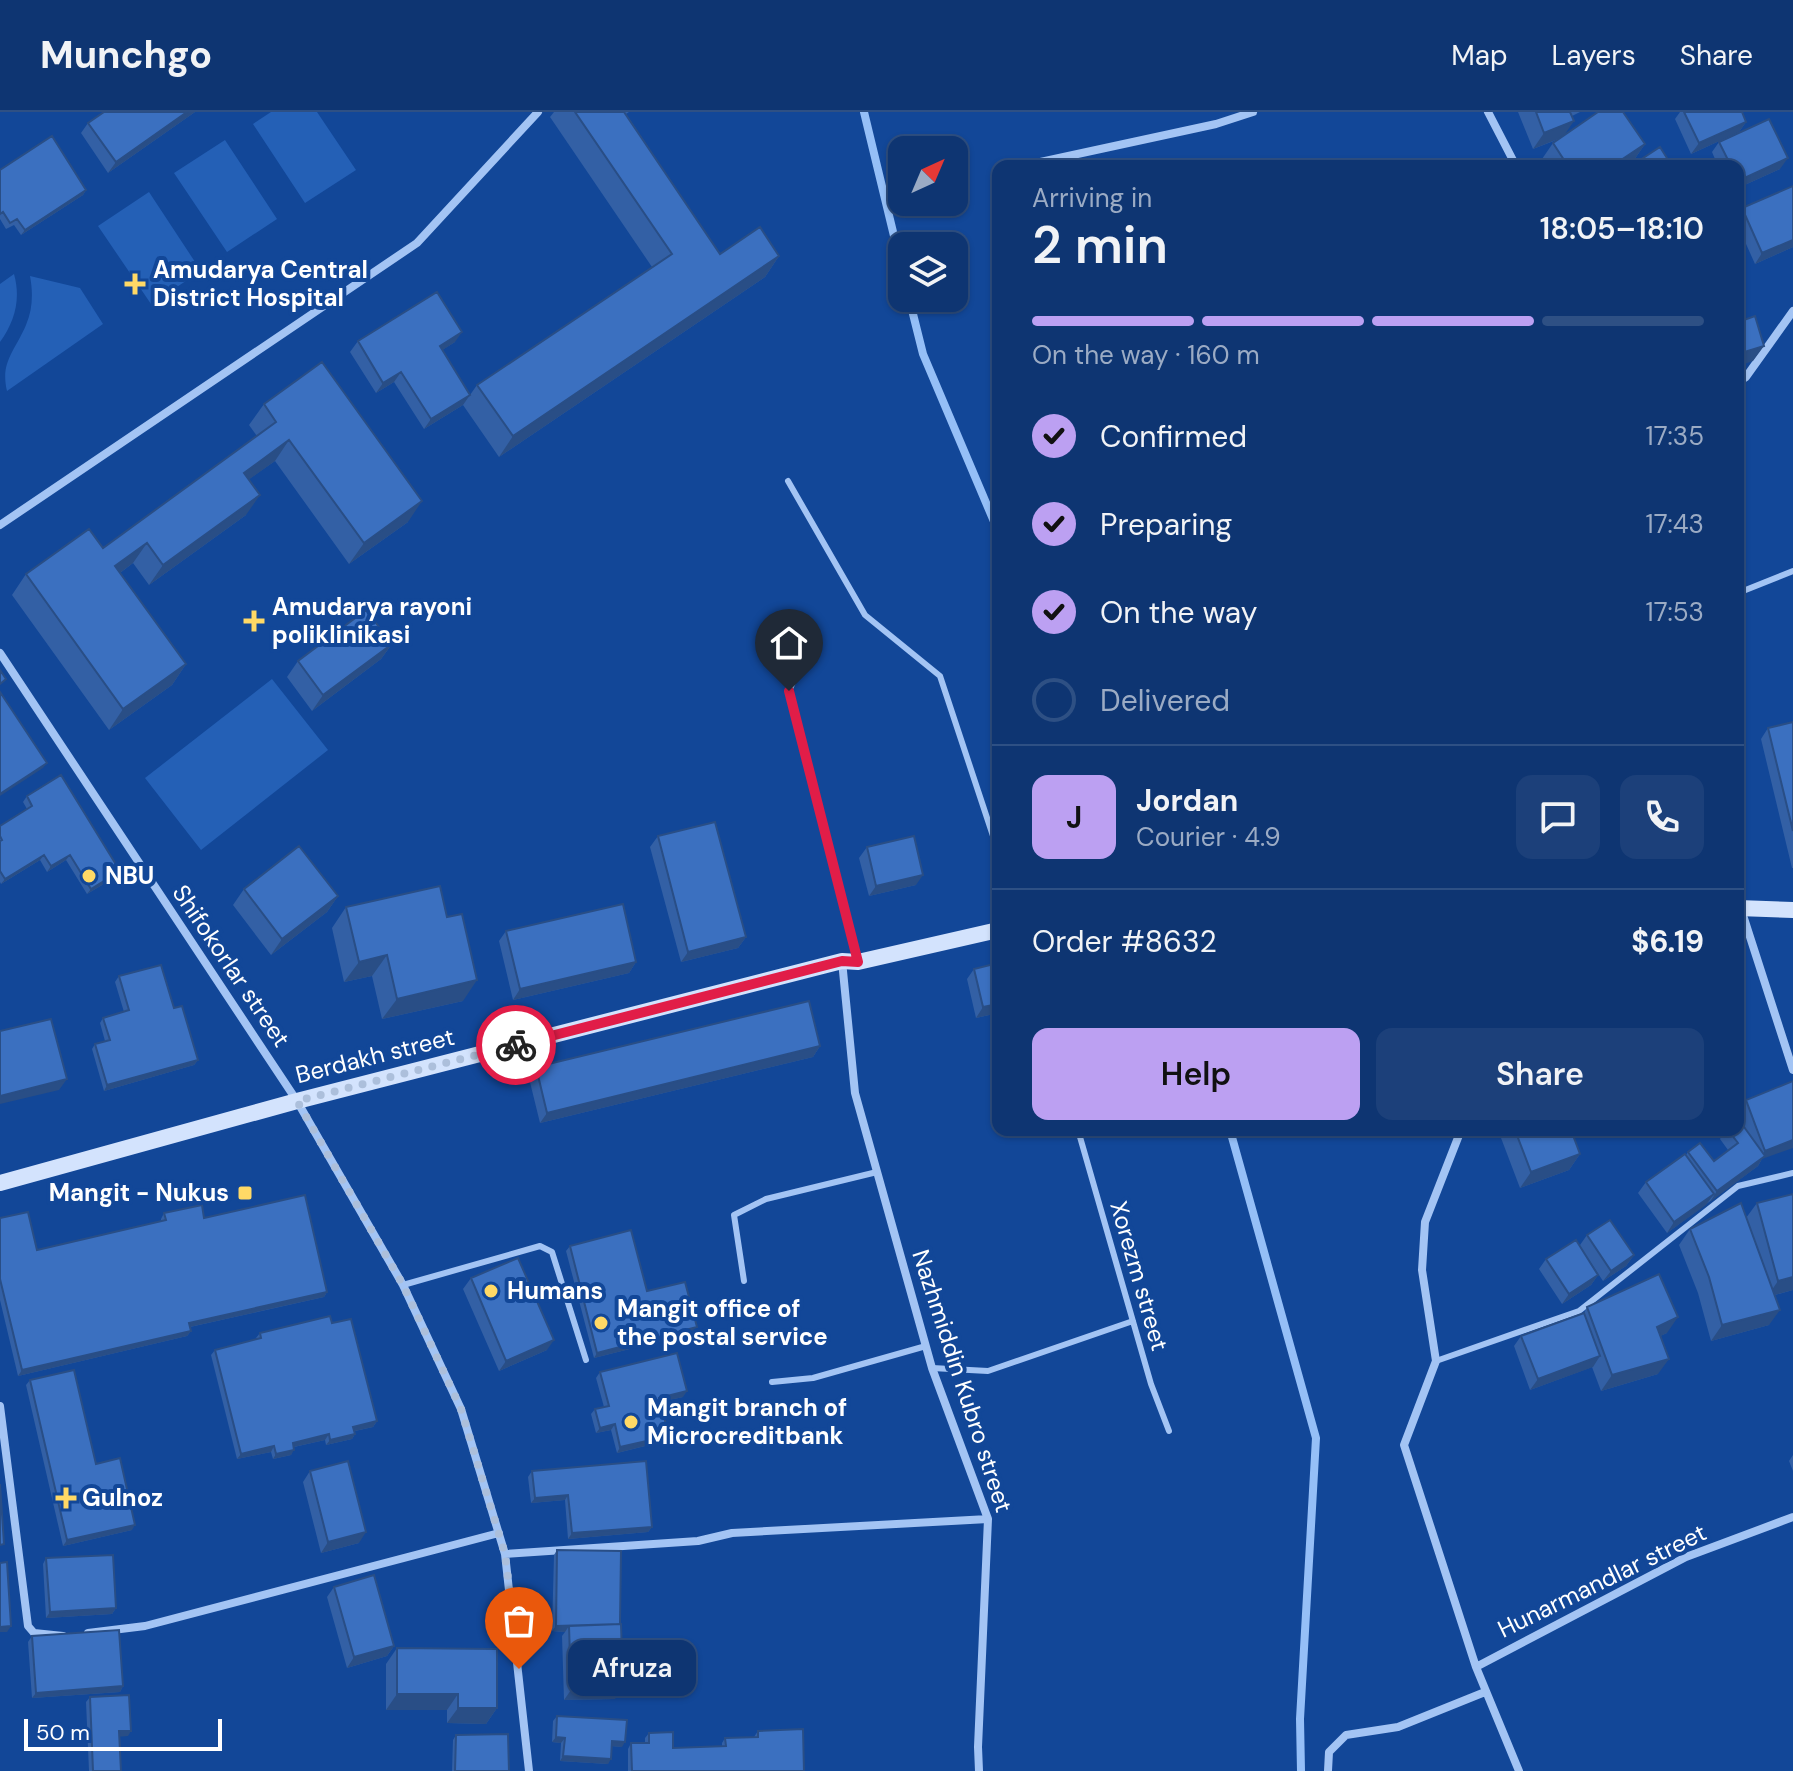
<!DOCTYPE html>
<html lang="en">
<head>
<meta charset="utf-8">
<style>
  body { margin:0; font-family:"DM Sans",sans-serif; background:#1c407a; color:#f1f3f6; height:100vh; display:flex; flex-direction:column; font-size:30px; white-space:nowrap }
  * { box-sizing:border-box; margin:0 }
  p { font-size:26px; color:#9babc4 }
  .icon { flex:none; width:44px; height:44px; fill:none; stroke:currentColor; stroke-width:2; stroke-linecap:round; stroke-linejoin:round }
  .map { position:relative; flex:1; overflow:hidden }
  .details { position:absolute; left:992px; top:48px; width:752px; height:976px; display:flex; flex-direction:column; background:#0e3572; border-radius:16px; box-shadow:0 2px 6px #0004,0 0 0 2px #2e5084 }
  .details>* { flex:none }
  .needle { width:52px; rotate:44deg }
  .fabs { position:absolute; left:888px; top:24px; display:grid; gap:16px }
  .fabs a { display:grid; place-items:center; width:80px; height:80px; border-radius:16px; background:#0e3572; box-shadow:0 2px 6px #0004,0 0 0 2px #2e5084; font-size:40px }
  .scale { position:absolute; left:24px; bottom:20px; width:198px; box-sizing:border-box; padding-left:8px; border:4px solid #fff; border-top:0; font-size:22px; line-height:28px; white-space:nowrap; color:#fff; -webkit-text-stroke:6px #124798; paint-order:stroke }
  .pin { position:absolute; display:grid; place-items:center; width:68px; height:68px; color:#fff; margin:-82px -34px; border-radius:50% 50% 50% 0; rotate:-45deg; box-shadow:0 0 8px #0007 }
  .pin .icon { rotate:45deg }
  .courier { position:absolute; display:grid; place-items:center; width:80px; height:80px; margin:-40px; border:6px solid #e11d48; border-radius:50%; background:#fff; color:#222; box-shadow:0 2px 10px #0007 }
  .bubble { position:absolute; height:56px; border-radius:16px; background:#0e3572; box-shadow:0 2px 6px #0004,0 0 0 2px #2e5084; font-size:26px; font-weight:600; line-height:56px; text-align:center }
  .headline em { font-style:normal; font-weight:600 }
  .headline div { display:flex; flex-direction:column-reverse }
  .headline { display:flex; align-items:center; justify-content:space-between; height:136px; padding:0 40px }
  h1 { font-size:52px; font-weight:600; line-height:60px }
  .bar { display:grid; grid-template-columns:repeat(4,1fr); gap:12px 8px; align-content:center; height:96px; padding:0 40px }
  .bar i { height:10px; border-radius:6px; background:#2e5084 }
  .bar .current { background:#bca0f2 }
  .bar p { grid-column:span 4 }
  .line { display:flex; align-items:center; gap:20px; padding:0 40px; border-top:2px solid #2e5084 }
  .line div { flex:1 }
  .round { display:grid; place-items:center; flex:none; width:84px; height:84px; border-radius:16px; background:#1c407a }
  ol { padding:0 40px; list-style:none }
  li { display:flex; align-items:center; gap:24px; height:88px }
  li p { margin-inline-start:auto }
  li .icon { padding:8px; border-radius:50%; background:#bca0f2; color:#111; stroke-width:4 }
  li:last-child { color:#9babc4 }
  li i { width:44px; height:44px; border:4px solid #2e5084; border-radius:50% }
  .button { display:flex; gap:16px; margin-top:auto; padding:16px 40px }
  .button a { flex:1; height:92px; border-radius:16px; background:#bca0f2; color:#111; font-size:32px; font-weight:600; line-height:92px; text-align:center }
  .button a+a { background:#1c407a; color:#f1f3f6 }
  header { display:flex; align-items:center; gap:48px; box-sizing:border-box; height:112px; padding:0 40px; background:#0e3572; border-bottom:2px solid #2e5084 }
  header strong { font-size:38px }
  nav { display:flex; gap:44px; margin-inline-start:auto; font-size:28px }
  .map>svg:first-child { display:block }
</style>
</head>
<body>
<header>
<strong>Munchgo</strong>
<nav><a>Map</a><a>Layers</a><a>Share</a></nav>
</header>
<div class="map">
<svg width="1793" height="1659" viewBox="0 0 1793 1659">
  <rect width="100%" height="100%" fill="#124798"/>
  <path fill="#2460b6" d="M271 0H317L356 58 305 91 253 12Z
    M225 28 277 107 227 140 174 61Z
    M149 80 201 159 151 192 98 114Z
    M14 162C21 187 15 209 0 230V172Z
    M30 164 80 176 103 212 7 279C0 250 15 239 26 213 33 197 33 180 30 164Z
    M272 567 328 638 201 738 145 666Z"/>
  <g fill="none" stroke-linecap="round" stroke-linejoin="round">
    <path stroke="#95bff7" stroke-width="8" d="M864 0 902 157
      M909 186 923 242 998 419
      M1230 1018 1316 1326 1300 1607 1301 1659"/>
    <path stroke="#a3c4f4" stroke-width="6" d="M788 369 865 503 940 564 998 739
      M1738 481 1793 459
      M806 541 789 579 858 849
      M1078 1018 1151 1272 1169 1319
      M744 1169 734 1103 766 1087 877 1060
      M403 1173 540 1134 552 1140 586 1248
      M1436 1249 1579 1199 1738 1074 1793 1061
      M932 1256 988 1259 1133 1209
      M772 1270 813 1266 926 1234"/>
    <path stroke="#a3c4f4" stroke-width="8" d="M1488 0 1516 54
      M1022 54 1216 12 1253 0
      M998 88V90
      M1738 270 1746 265 1793 199
      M0 413 417 131 538 0
      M0 541 297 989 403 1173 461 1297 505 1442 529 1659
      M1741 797 1793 958
      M842 849 855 981 932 1256 988 1407 978 1635 979 1659
      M1461 1018 1425 1110 1422 1158 1436 1249 1404 1333 1476 1555 1519 1659
      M0 1294 28 1514 34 1521 63 1524
      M505 1442 698 1429 732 1421 988 1407
      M88 1521 145 1514 499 1421
      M1476 1555 1686 1445 1793 1405
      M1328 1659 1329 1640 1346 1623 1398 1615 1485 1580"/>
    <path stroke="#d3e3fd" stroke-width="16" d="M1738 796 1793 798
      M0 1071 297 989 842 849 858 850 998 818"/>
  </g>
  <path fill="#3360a5" d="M195 0 108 61 81 21 88 11Z
    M554 0H629L626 2 720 142 779 144 765 165 499 345 463 293 424 317 394 270 376 281 350 240 358 229 455 230 442 238 470 283 477 273 652 155 550 5Z
    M1518 0H1580L1572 4 1564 23 1645 32 1634 48 1624 54H1547L1542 47 1553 31 1559 27 1533 37Z
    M1680 0H1742L1746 10 1739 20 1691 42 1675 7Z
    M1719 30 1780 57 1738 76V54H1718L1712 40Z
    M0 58 86 78 83 83 21 123 14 113 6 117 0 107Z
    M1793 74V135L1755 152 1738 114V103L1742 96Z
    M264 292 408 410 349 452 275 349 249 367 246 403 149 473 133 451 120 461 186 552 172 573 109 618 12 483 26 462 103 436 257 324 249 313Z
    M392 532 381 547 312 599 287 565 298 549Z
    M1793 610V756H1792L1761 627 1768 616Z
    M27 684 120 759 117 764 87 782 66 748 47 760 40 748 1 772 0 770V714L27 697 23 690Z
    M658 724 746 825 738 836 681 850 650 735Z
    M867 735 916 773 869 784 859 746Z
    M244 777 338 784 327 800 271 843 233 793Z
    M346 795 463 889 382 907 372 864 344 870 332 816Z
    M506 819 636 850 629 861 513 888 499 829Z
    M998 851V901L976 906 967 867 974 857Z
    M119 864 174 896 198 948 194 953 104 979 92 937 95 932 105 929 100 911 103 906 124 900 115 870Z
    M820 934 813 945 540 1011 529 966 536 955Z
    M1793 969 1762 1047 1758 1054 1667 1121 1638 1081 1646 1070 1686 1043 1688 1040 1714 1049 1728 1038 1720 1027 1726 1018H1746L1738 998 1746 988Z
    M1498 1018H1571L1580 1042 1569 1058 1520 1076Z
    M1793 1082V1178L1775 1183 1769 1213 1711 1229 1698 1181 1679 1133 1690 1117 1746 1106 1757 1091Z
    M164 1101 204 1106 327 1180 324 1185 190 1215 191 1219 187 1224 18 1264 0 1188V1106L37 1138 161 1109V1107Z
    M1587 1123 1634 1143 1626 1154 1603 1169 1583 1139 1598 1163 1591 1173 1562 1192 1539 1157 1546 1147 1580 1133Z
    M570 1134 647 1179 693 1221 594 1246 566 1139Z
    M471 1166 547 1238 499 1259 463 1177Z
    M1587 1195 1667 1221 1660 1224 1658 1262 1601 1279 1592 1255 1530 1278 1514 1234 1521 1224 1584 1201Z
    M332 1211 377 1309 373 1315 355 1319V1322L352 1327 326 1333 325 1328 294 1335 291 1343 273 1347 271 1340 237 1347 211 1243 215 1238 257 1227 256 1226 260 1221Z
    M600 1260 683 1285 660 1290 669 1324 665 1329 617 1341 611 1318 596 1321 591 1302 595 1297 604 1295 596 1266Z
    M30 1268 96 1352 132 1418 63 1434 26 1273Z
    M1793 1343V1359L1789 1349Z
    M310 1359 359 1431 321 1441 303 1370Z
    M532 1359 652 1415 648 1420 568 1427 565 1388 531 1391 528 1365Z
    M557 1438 615 1587 564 1588 562 1524 565 1520 552 1519 554 1443Z
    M46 1446 116 1496 112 1502 46 1506 43 1452Z
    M334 1475 394 1534 387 1544 347 1556 327 1485Z
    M32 1524 123 1574 120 1580 32 1586 28 1530Z
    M397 1536 497 1596 486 1612 447 1611V1598H386V1552Z
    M90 1585 128 1624H120L121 1659H89L86 1590Z
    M557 1604 622 1635 612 1634 608 1652 560 1649 561 1631 552 1630 553 1609Z
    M758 1619 804 1659H628V1637L631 1631H645V1626L649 1621 673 1636 722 1635V1631L725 1626 754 1625Z
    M456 1623 509 1659H452L453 1628Z"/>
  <path fill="#294e86" d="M187 0H195L108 61 116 50Z
    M1574 9 1563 25 1533 37 1544 21Z
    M1746 10 1739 20 1691 42 1699 31Z
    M1645 32 1634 48 1624 54H1612Z
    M1788 46 1780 57 1738 76V69Z
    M86 78 83 83 21 123 25 118Z
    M1793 128V135L1755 152 1762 141Z
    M779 144 765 165 499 345 513 324Z
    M462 220 455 230 432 245 440 234Z
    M1764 234 1753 249 1738 254V242Z
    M401 260 394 270 376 281 383 271Z
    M470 283 463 293 424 317 431 307Z
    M289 328 275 349 230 381 244 361Z
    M260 383 246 403 149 473 163 453Z
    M422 389 408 410 349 452 364 431Z
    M147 431 133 451 101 475 115 454Z
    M392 532 381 547 312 599 323 583Z
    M186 552 172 573 109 618 123 597Z
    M47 651 43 656 0 684V682Z
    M44 743 40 748 1 772 5 767Z
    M70 743 66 748 47 760 51 754Z
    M120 759 117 764 87 782 91 777Z
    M923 763 916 773 869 784 876 774Z
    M338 784 327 800 271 843 282 827Z
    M746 825 738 836 681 850 688 840Z
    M387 843 372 864 344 870 359 850Z
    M636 850 629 861 513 888 520 877Z
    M477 868 463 889 382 907 397 887Z
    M998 892V901L976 906 983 895Z
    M820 934 813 945 540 1011 547 1001Z
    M198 948 194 953 104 979 107 973Z
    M67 967 59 978 0 992V984Z
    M1793 1028V1036L1762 1047 1758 1054 1710 1090 1717 1079 1758 1049 1765 1039Z
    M1580 1042 1569 1058 1520 1076 1531 1060Z
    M1714 1082 1706 1093 1667 1121 1674 1110Z
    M1634 1143 1626 1154 1603 1169 1611 1159Z
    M1598 1163 1591 1173 1562 1192 1569 1182Z
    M1793 1165V1178L1767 1185 1778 1169Z
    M327 1180 324 1185 185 1216 189 1211Z
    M1780 1198 1769 1213 1711 1229 1722 1213Z
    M1678 1205 1667 1221 1646 1231 1657 1215Z
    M697 1215 693 1221 594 1246 597 1241Z
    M191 1219 187 1224 18 1264 22 1258Z
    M554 1228 547 1238 499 1259 506 1249Z
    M1600 1244 1593 1255 1530 1278 1538 1267Z
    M1669 1247 1658 1262 1601 1279 1612 1263Z
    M687 1279 683 1285 656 1291 659 1286Z
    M377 1309 373 1315 350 1320 353 1315Z
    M615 1312 611 1318 596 1321 600 1316Z
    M329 1322 325 1328 289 1336 293 1331Z
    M355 1322 352 1327 326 1333 330 1328Z
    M669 1324 665 1329 617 1341 620 1335Z
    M274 1334 271 1340 237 1347 241 1342Z
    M294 1338 291 1343 273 1347 276 1342Z
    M568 1383 565 1388 531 1391 535 1386Z
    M135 1413 132 1418 63 1434 67 1428Z
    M652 1415 648 1420 568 1427 572 1421Z
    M366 1420 359 1431 321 1441 328 1430Z
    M116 1496 112 1502 46 1506 50 1500Z
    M11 1514 7 1520H0V1515Z
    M556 1514H569L565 1520 552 1519Z
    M394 1534 387 1544 347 1556 354 1545Z
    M123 1574 120 1580 32 1586 36 1581Z
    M623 1576 615 1587 564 1588 571 1578Z
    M397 1582H458L447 1598H386Z
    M458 1596H497L486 1612 447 1611Z
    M119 1619H131L128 1624 116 1625Z
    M556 1625 565 1626 561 1631 552 1630Z
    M612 1629 625 1630 622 1635 609 1634Z
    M563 1644 611 1647 608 1652 560 1649Z"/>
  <path fill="#3b70c0" stroke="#294e86" stroke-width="2" d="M104 0H187L116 50 88 11Z
    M575 0H624L720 142 760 115 779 144 513 324 477 273 672 142Z
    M1536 0H1570L1574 9 1544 21Z
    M1598 0H1623L1645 32 1612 54H1568L1553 31Z
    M1684 0H1742L1746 10 1699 31Z
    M1769 7 1788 46 1738 69V54H1731L1719 30Z
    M52 24 86 78 25 118 17 107 10 111 3 100 0 102V58Z
    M1660 35 1672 54H1631Z
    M1793 74V128L1762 141 1742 96Z
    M437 180 462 220 440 234 470 283 431 307 401 260 383 271 358 229Z
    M1755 204 1764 234 1738 242V210Z
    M322 250 422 389 364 431 289 328 244 361 260 383 163 453 147 431 115 454 186 552 123 597 26 462 89 417 103 436 276 310 264 292Z
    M366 498 392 532 323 583 298 549Z
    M0 558 6 567 0 572Z
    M0 580 47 651 0 682Z
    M1793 610V719L1768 616Z
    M61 663 120 759 91 777 70 743 51 754 44 743 5 767 0 759V729L2 728 0 724V714L32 694 27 684Z
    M715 710 746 825 688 840 658 724Z
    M914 724 923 763 876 774 867 735Z
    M299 734 338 784 282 827 244 777Z
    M440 774 447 805 462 802 477 868 397 887 387 843 359 850 346 795Z
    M623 792 636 850 520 877 506 819Z
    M998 851V892L983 895 974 857Z
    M161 853 174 896 182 894 198 948 107 973 95 932 110 928 103 906 129 898 119 864Z
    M809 889 820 934 547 1001 536 955Z
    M51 907 67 967 0 984V919Z
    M1793 969V1028L1765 1039 1746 988Z
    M1739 1008 1765 1044 1717 1079 1688 1040 1700 1031 1714 1049 1738 1031 1728 1018H1738Z
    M1515 1018H1571L1580 1042 1531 1060Z
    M1685 1042 1714 1082 1674 1110 1646 1070Z
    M1793 1082V1165L1778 1169 1757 1091Z
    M305 1083 327 1180 189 1211 191 1219 22 1258 0 1167V1106L28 1100 37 1138 166 1108 164 1101 202 1093 204 1106Z
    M1741 1091 1780 1198 1722 1213 1709 1165 1690 1117Z
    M1610 1108 1634 1143 1611 1159 1587 1123Z
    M631 1118 647 1179 685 1170 697 1215 597 1241 570 1134Z
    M1576 1128 1598 1163 1569 1182 1546 1147Z
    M518 1146 554 1228 506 1249 471 1166Z
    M1659 1162 1678 1205 1657 1215 1669 1247 1612 1263 1587 1195Z
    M1584 1201 1600 1244 1538 1267 1521 1224Z
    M330 1204 332 1211 351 1207 377 1309 353 1315 355 1322 330 1328 329 1322 293 1331 294 1338 276 1342 274 1334 241 1342 215 1238 261 1226 260 1221Z
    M677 1241 687 1279 659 1286 669 1324 620 1335 615 1312 600 1316 595 1297 609 1294 600 1260Z
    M74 1258 96 1352 120 1346 135 1413 67 1428 30 1268Z
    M348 1349 366 1420 328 1430 310 1359Z
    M646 1349 652 1415 572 1421 568 1383 535 1386 532 1359Z
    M0 1372 4 1432 0 1433Z
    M557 1438 621 1439 620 1512 556 1514Z
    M113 1443 116 1496 50 1500 46 1446Z
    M7 1450 11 1514 0 1515V1451Z
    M374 1463 394 1534 354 1545 334 1475Z
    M621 1512 623 1576 571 1578 569 1514Z
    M119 1518 123 1574 36 1581 32 1524Z
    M397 1536 497 1537V1596H458V1582H397Z
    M129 1583 131 1619H119L121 1659H93L90 1585Z
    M557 1604 627 1608 625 1630 612 1629 611 1647 563 1644 565 1626 556 1625Z
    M803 1617 804 1659H632L631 1631H649V1621L673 1620V1636L726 1634 725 1626 758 1625V1619Z
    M508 1622 509 1659H455L456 1623Z"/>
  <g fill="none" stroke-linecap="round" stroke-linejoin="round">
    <path stroke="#acbfdb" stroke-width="8" stroke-dasharray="0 14.4" d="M516 933 297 989 403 1173 461 1297 505 1442 519 1557"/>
    <path stroke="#e11d48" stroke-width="10" d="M516 933 842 849 858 850 789 579"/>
  </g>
  <g fill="#ffd966" stroke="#124798" stroke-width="3">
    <path d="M131 160h8v8h8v8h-8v8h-8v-8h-8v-8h8z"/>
    <path d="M250 497h8v8h8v8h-8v8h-8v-8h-8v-8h8z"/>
    <circle cx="89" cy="764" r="8"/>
    <rect x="237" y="1073" width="16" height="16" rx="4"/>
    <circle cx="491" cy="1179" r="8"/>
    <circle cx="601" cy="1211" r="8"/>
    <circle cx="631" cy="1310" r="8"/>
    <path d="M62 1374h8v8h8v8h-8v8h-8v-8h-8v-8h8z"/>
  </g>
  <g text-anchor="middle" stroke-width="8" stroke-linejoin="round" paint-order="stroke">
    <g font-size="24" font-weight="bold" fill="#fff" stroke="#124798" text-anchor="start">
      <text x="153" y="166">Amudarya Central<tspan x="153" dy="28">District Hospital</tspan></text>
      <text x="272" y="503">Amudarya rayoni<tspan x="272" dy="28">poliklinikasi</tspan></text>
      <text x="105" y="772">NBU</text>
      <text x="229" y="1089" text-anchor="end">Mangit - Nukus</text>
      <text x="507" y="1187">Humans</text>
      <text x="617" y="1205">Mangit office of<tspan x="617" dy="28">the postal service</tspan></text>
      <text x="647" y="1304">Mangit branch of<tspan x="647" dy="28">Microcreditbank</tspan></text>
      <text x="82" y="1394">Gulnoz</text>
    </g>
    <g font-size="24" fill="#fff" stroke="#124798">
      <text transform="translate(231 854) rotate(56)" y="8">Shifokorlar street</text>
      <text transform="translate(375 944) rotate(-14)" y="8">Berdakh street</text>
      <text transform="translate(1139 1164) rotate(74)" y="8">Xorezm street</text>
      <text transform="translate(962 1269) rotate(72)" y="8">Nazhmiddin Kubro street</text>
      <text transform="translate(1602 1469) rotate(-26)" y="8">Hunarmandlar street</text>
    </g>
  </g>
</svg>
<div class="fabs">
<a><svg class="needle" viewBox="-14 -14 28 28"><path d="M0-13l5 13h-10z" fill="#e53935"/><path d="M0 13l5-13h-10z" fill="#9babc4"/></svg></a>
<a><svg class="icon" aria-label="layers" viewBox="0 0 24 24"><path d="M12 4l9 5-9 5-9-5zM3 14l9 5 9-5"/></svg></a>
</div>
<div class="scale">50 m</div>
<div class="pin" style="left:519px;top:1557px;background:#ea580c"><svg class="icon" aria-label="bag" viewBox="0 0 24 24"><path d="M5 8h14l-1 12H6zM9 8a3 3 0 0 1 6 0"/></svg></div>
<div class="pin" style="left:789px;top:579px;background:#1f2937"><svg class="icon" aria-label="home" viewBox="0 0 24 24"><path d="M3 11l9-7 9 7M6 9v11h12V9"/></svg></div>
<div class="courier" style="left:516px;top:933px"><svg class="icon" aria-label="bike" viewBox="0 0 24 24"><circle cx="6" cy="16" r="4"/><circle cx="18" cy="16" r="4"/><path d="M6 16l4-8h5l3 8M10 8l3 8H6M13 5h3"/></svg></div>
<div class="bubble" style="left:568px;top:1528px;width:128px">Afruza</div>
<section class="details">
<div class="headline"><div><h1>2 min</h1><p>Arriving in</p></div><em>18:05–18:10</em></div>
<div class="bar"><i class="current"></i><i class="current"></i><i class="current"></i><i></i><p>On the way · 160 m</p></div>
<ol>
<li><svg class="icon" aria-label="check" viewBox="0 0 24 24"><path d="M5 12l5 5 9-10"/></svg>Confirmed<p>17:35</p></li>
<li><svg class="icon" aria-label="check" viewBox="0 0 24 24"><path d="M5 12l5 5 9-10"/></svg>Preparing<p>17:43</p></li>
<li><svg class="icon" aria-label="check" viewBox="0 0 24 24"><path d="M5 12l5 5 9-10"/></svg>On the way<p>17:53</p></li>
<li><i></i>Delivered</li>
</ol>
<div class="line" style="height:144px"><b class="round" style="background:#bca0f2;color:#111">J</b><div><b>Jordan</b><p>Courier · 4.9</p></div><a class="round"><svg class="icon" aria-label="chat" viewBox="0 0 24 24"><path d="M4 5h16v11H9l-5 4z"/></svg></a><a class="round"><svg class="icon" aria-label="phone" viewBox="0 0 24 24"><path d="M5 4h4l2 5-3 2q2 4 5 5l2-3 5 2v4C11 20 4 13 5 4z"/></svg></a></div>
<div class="line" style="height:104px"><div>Order #8632</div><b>$6.19</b></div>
<div class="button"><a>Help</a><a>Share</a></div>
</section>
</div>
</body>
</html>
